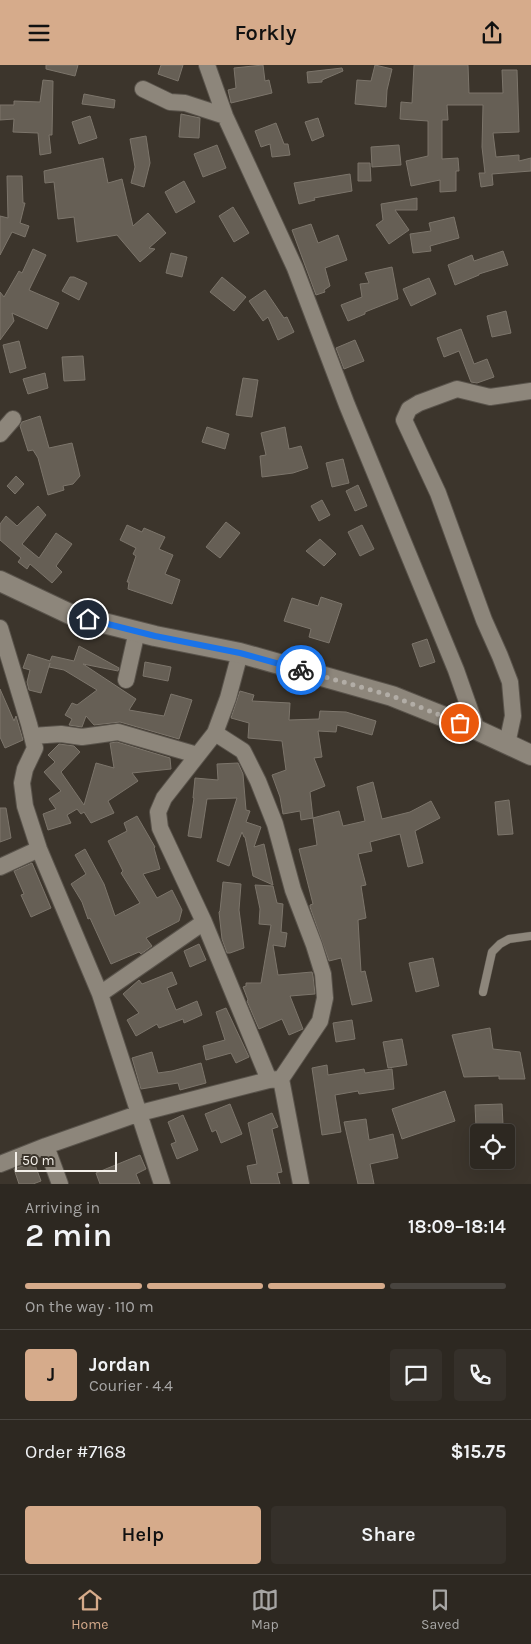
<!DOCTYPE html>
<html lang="en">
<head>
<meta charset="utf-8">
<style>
  body { margin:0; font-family:Karla,sans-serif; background:#35302a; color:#f1f3f6; height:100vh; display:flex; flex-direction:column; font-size:19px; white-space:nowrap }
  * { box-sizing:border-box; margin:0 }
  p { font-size:16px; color:#a7a6a5 }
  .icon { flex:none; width:28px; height:28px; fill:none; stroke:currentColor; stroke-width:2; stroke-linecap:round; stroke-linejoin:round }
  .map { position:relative; height:1119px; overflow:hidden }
  .drawer { display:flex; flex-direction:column; background:#2d2821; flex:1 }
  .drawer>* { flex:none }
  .buttons { position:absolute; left:470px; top:1059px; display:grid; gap:10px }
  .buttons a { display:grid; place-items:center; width:45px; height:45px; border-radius:5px; background:#2d2821; box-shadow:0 5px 20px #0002,0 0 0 1px #48443f; font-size:25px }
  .scale { position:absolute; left:15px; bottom:12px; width:102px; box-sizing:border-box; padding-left:5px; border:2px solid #f2eee8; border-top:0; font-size:14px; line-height:18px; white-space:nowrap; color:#f2eee8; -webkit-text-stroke:4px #3c352c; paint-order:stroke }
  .pin { position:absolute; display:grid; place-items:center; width:42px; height:42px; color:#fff; margin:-21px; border:2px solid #fff; border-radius:50%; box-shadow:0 1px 5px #0007 }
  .courier { position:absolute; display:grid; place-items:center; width:50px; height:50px; margin:-25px; border:4px solid #1a73e8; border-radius:50%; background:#fff; color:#222; box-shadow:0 1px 6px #0007 }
  .summary em { font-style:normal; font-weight:600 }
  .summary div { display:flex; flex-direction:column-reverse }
  .summary { display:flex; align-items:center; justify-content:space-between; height:85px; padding:0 25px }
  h1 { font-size:32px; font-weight:600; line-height:38px }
  .bar { display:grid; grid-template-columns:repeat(4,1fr); gap:8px 5px; align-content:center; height:60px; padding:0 25px }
  .bar i { height:6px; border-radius:4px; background:#48443f }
  .bar .current { background:#d6ab8b }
  .bar p { grid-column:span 4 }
  .line { display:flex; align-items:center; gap:12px; padding:0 25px; border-top:1px solid #48443f }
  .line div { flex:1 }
  .round { display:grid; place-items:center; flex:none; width:52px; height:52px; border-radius:5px; background:#35302a }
  .cta { display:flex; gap:10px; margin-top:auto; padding:10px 25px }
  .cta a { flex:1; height:58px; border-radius:5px; background:#d6ab8b; color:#111; font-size:20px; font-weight:600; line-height:58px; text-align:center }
  .cta a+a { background:#35302a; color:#f1f3f6 }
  header { display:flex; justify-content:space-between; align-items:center; height:65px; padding:0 25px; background:#d6ab8b; color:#111; font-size:22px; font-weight:600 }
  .tabs { display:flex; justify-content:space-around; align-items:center; height:70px; border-top:1px solid #48443f; background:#2d2821; font-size:14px; color:#a7a6a5 }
  .tabs a { display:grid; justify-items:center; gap:2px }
  .tabs .current { color:#d6ab8b }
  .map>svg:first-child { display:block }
</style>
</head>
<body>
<header><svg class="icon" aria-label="menu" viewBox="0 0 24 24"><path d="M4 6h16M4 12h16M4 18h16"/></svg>Forkly<svg class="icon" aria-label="share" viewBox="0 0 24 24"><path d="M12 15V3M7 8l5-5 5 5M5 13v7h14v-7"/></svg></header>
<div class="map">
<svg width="531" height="1119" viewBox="0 0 531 1119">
  <rect width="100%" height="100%" fill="#3c352c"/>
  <path fill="#665f55" stroke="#7c756b" d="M46 0H78L75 11 46 4Z
    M161 0H183L178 16 158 9Z
    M263 0 265 16 269 15 272 28 231 38 228 25 236 23 234 3Z
    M375 0 392 4 387 25 386 42 355 39 357 15 371 16Z
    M414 0H468L469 28H503L502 5H517L519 67 493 68 496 92 519 90V96L531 93V106L492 109 493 120 481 122 479 108H485L482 82 483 40H447L448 55H442V94L458 93 459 106H456V126L440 127V115L411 121 406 96 428 91V56L400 54 401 37 412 38Z
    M342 3 343 6 322 15V17L308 18 307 7Z
    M43 15 53 16 52 70H49L51 88 40 90 38 68 13 67 14 54 0 55V40H14V36L40 37Z
    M84 29 115 35 114 43 82 39Z
    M181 49 200 53 199 73 179 72Z
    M90 51 97 73 79 79 72 57Z
    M318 53 324 71 312 76 305 57Z
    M276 58 284 79H288L290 90 272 92 270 79 261 82 255 66Z
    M146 71 150 98 144 122 131 118 135 102 130 74Z
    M217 80 226 103 203 112 194 89Z
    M399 80 401 100 372 102 371 82Z
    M103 93 108 118 122 114 133 161 148 148 166 168 149 183 155 184 140 197 117 170 77 177 74 152 58 154 54 117 45 118 44 106Z
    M358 98H370L371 116H358Z
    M350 109 352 126 314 133 315 135 299 139 294 118Z
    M7 111H22L23 138H25L20 158 29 161 25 172 12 167 0 190V151L8 153Z
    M184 116 195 137 176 148 165 127Z
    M417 133V145H395L409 165 389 179 376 160 383 155 381 139Z
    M233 142 249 168 234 177 219 151Z
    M454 152 459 173 430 181 431 186 413 188 410 169 431 166 429 158Z
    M311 159 318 178 338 170 347 195 325 203 330 221 324 225 325 227 316 230 292 165Z
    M33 184 46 190 29 225 59 238 47 264 12 248 14 256 0 275V227L4 232 19 206 22 208Z
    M503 186 508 200 479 209V210L455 220 448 200 472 190 474 196Z
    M171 188 187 192 182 212 166 208Z
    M392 202 398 234 365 247V249L348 256 341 240 362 232 360 219 369 218 365 208Z
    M70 212H74L87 218 79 235 62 226Z
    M222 212 246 232 234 246 210 227Z
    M429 213 436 229 411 241 403 224Z
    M265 225 284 253 287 252 294 267 278 275 268 252 263 256 249 236Z
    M506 246 511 268 492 272 487 251Z
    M461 264 474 299 487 294 494 312 477 318 471 317 459 286 444 292 437 273Z
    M355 275 364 296 344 304 336 283Z
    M19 276 26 303 10 308 3 280Z
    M83 291 85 315 64 316 62 292Z
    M45 308 48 323 28 329 23 314Z
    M243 313 258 315 252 352 236 350Z
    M40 351 49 383 72 378 80 411 73 419 63 421 64 425 48 430 38 393 33 385 28 386 20 361 22 357Z
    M207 362 229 369 225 384 202 377Z
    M285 362 289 384 301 381 308 403 293 408 262 412 260 391 266 390 261 368Z
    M343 394 349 418 332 422 326 398Z
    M16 411 24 419 15 429 7 421Z
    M358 420 367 441 355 446 346 426Z
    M322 435 330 450 319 456 311 441Z
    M38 441 46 450 22 479 39 493 56 468 72 479 56 501 62 507 52 518 30 499 27 504 18 497 21 493 0 475V459L6 451 17 461Z
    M226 457 240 468 220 493 206 482Z
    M127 460 142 467 144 463 165 472 159 484 173 490 165 509 180 515 172 539 128 524 129 517H127L136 491 133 489 136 483 120 475Z
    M362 460 374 484 360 491 348 467Z
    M320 474 336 489 324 501 306 486Z
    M321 532 342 539 329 578 309 572 311 564 284 556 292 533 318 541Z
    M427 574 435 597 420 602 412 579Z
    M79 581 119 603 118 606 83 599 136 634 129 645 164 651 171 629 192 635 179 674 120 657 94 660 86 651 82 662 69 660 72 654 65 650 72 638 77 640 97 625 64 605 49 602 50 598 41 628 29 625 27 617 30 605 23 603 28 589 50 596 52 591 74 596Z
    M145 597 171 602 168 616 143 611Z
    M0 624 14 656 16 651 23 675 5 683 0 672Z
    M240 626 254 630 252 636 290 638 289 655 319 654 320 646 346 647 376 656 372 670 337 660 336 667 318 666 322 692 314 693 325 721 310 727 313 753 301 755 300 746 283 749 280 732 272 710 286 705 282 676 248 673 249 658 231 653Z
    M117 677 170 693 171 704 132 708 138 716 108 736 114 748 91 758 84 747 81 749 77 744 67 750 71 758 48 765 43 749 56 744 49 734 61 726 44 707 55 697 48 690 59 679 74 681 80 687 61 707 84 740 96 698 114 703 110 678Z
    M238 698 243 709 246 745 250 746 246 757 261 762 254 782 264 779 273 820 253 811 245 772H244L242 767 229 801 217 796 237 733 207 734 201 773 188 771 194 733H193L195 713 218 715 217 699Z
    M373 717 382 754 410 747 431 736 440 753 415 766 423 798 408 802 400 769 370 777 372 786 358 789 366 820 361 821 366 853 358 855 361 907 365 906 372 936 352 940 341 893 329 896 310 842V840L313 839 299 784 317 780 313 753 339 746 343 761 365 756 357 722Z
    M509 735 513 769 498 770 495 737Z
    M0 743H6L11 773 0 777Z
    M137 751 155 782 154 783 160 804 143 809 157 833 172 825 182 845 179 856 146 873 152 881 141 889 139 887 111 899 90 853 88 854 82 837 71 819 86 809 75 790 85 784 104 819 115 851 140 838 121 808 123 806 108 776 127 766 124 758Z
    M32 798 51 843 31 852 21 830 24 829 14 806Z
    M223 817 241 819 239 845 244 883 230 888H227L222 874 219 847 220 846Z
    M255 820 273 821 277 838 283 839 281 867 287 868 285 882 273 880 278 910 312 907 313 911 315 929 290 931 303 964 289 970 282 954 259 964 247 936 248 935 243 922 246 921V918H261L271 860 259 859 260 844Z
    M199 879 206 895 190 902 184 886Z
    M433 893 439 921 416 927 409 898Z
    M172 907 177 919 167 923 176 945 197 936 202 950 184 958 183 954 159 963 157 959 136 971 127 955 139 948 123 929 139 915 142 919Z
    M226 943 249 992 236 998 231 988 206 995 203 981 225 975 216 947Z
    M352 955 355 974 336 977 333 958Z
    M490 963 493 984 520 987 525 1014H499V1011L464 1012 452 970Z
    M402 974 407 1000 388 1003 383 977Z
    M152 987 158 1008 172 1006 201 998 206 1018 180 1025 178 1018 141 1024 132 993Z
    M327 1000 328 1010 364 1004 365 1008 392 1004 394 1024 359 1029 358 1026 335 1030 341 1067 322 1070 312 1003Z
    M445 1026 455 1056 402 1074 392 1044Z
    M230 1039 242 1069 221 1078 216 1065 212 1067 205 1049Z
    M502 1039 503 1060 476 1062 475 1040Z
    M272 1048 278 1062 272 1064 282 1107 277 1108 280 1119H251L247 1101 257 1099 248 1058Z
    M183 1050 198 1085 177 1094 171 1079 176 1077 168 1057Z
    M366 1054 369 1075 393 1069 398 1093 370 1099 374 1119H358L344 1057Z
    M140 1090 146 1104 136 1109 140 1119H100L96 1108Z
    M34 1097 41 1116 33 1119H19L14 1104Z"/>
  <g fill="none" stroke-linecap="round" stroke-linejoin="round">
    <g stroke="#59534b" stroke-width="9">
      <path id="service" d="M483 927 492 887 500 879 509 874 531 871"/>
    </g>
    <g stroke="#59534b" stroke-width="18">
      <path id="minor" d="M207 0 225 51 295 203 347 340 456 605 477 665
        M143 24 170 37 185 38 225 51
        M0 369 13 354
        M0 563 29 659 35 683 25 704 22 718 25 741 39 784 100 929 162 1119
        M240 588 228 633 215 668 243 686 258 716 275 759 293 825 314 880 323 909 325 933 320 956 281 1014 301 1119
        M126 615 137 566
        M215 668 164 733 158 747 160 763 204 857 269 1015
        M32 671 61 669 82 672 118 667 197 690
        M507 679 513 651 510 617 500 591 484 555 438 428 404 355 409 344 419 338 457 324 490 332 531 326
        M0 802 39 784
        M100 929 204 857
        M46 1081 60 1119
        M0 1099 46 1081 140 1048 269 1015 279 1014"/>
    </g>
    <g stroke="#59534b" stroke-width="22">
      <path id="tertiary" d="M0 516 72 550 155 571 240 588 392 631 477 665 531 690"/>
    </g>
    <use href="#service" stroke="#8d867b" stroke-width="8"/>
    <use href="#minor" stroke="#8d867b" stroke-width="16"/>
    <use href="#tertiary" stroke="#8d867b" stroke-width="20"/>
  </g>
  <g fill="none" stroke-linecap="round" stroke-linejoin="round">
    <path stroke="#b2ada6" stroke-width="5" stroke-dasharray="0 9" d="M301 605 392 631 460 658"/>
    <path stroke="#1a73e8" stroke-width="6" d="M88 554 155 571 240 588 301 605"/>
  </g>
</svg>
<div class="buttons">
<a><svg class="icon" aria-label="locate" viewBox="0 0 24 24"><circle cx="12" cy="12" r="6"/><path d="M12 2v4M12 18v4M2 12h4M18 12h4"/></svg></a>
</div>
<div class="scale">50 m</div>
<div class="pin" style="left:460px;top:658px;background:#ea580c"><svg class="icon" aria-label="bag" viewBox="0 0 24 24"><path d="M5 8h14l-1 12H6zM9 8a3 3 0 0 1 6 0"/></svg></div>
<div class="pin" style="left:88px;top:554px;background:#1f2937"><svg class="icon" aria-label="home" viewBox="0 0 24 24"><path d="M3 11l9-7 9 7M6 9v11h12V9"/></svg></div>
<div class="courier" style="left:301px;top:605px"><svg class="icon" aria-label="bike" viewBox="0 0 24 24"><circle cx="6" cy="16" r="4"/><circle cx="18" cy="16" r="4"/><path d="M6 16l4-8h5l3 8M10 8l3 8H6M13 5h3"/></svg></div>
</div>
<section class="drawer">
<div class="summary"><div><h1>2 min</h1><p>Arriving in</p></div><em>18:09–18:14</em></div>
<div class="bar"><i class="current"></i><i class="current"></i><i class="current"></i><i></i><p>On the way · 110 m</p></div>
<div class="line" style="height:90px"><b class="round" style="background:#d6ab8b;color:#111">J</b><div><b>Jordan</b><p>Courier · 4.4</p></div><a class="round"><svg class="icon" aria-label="chat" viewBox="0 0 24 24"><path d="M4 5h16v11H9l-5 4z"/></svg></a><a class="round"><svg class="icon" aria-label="phone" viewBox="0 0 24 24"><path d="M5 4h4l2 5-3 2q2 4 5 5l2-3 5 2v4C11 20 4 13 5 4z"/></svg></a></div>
<div class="line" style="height:65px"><div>Order #7168</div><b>$15.75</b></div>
<div class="cta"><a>Help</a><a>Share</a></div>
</section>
<nav class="tabs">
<a class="current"><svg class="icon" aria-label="home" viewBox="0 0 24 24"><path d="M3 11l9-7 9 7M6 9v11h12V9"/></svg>Home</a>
<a><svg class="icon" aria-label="map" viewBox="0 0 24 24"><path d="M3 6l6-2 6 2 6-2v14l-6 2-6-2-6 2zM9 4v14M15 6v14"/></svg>Map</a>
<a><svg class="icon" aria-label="saved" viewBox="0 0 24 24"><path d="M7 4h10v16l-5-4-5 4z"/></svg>Saved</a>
</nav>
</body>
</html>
